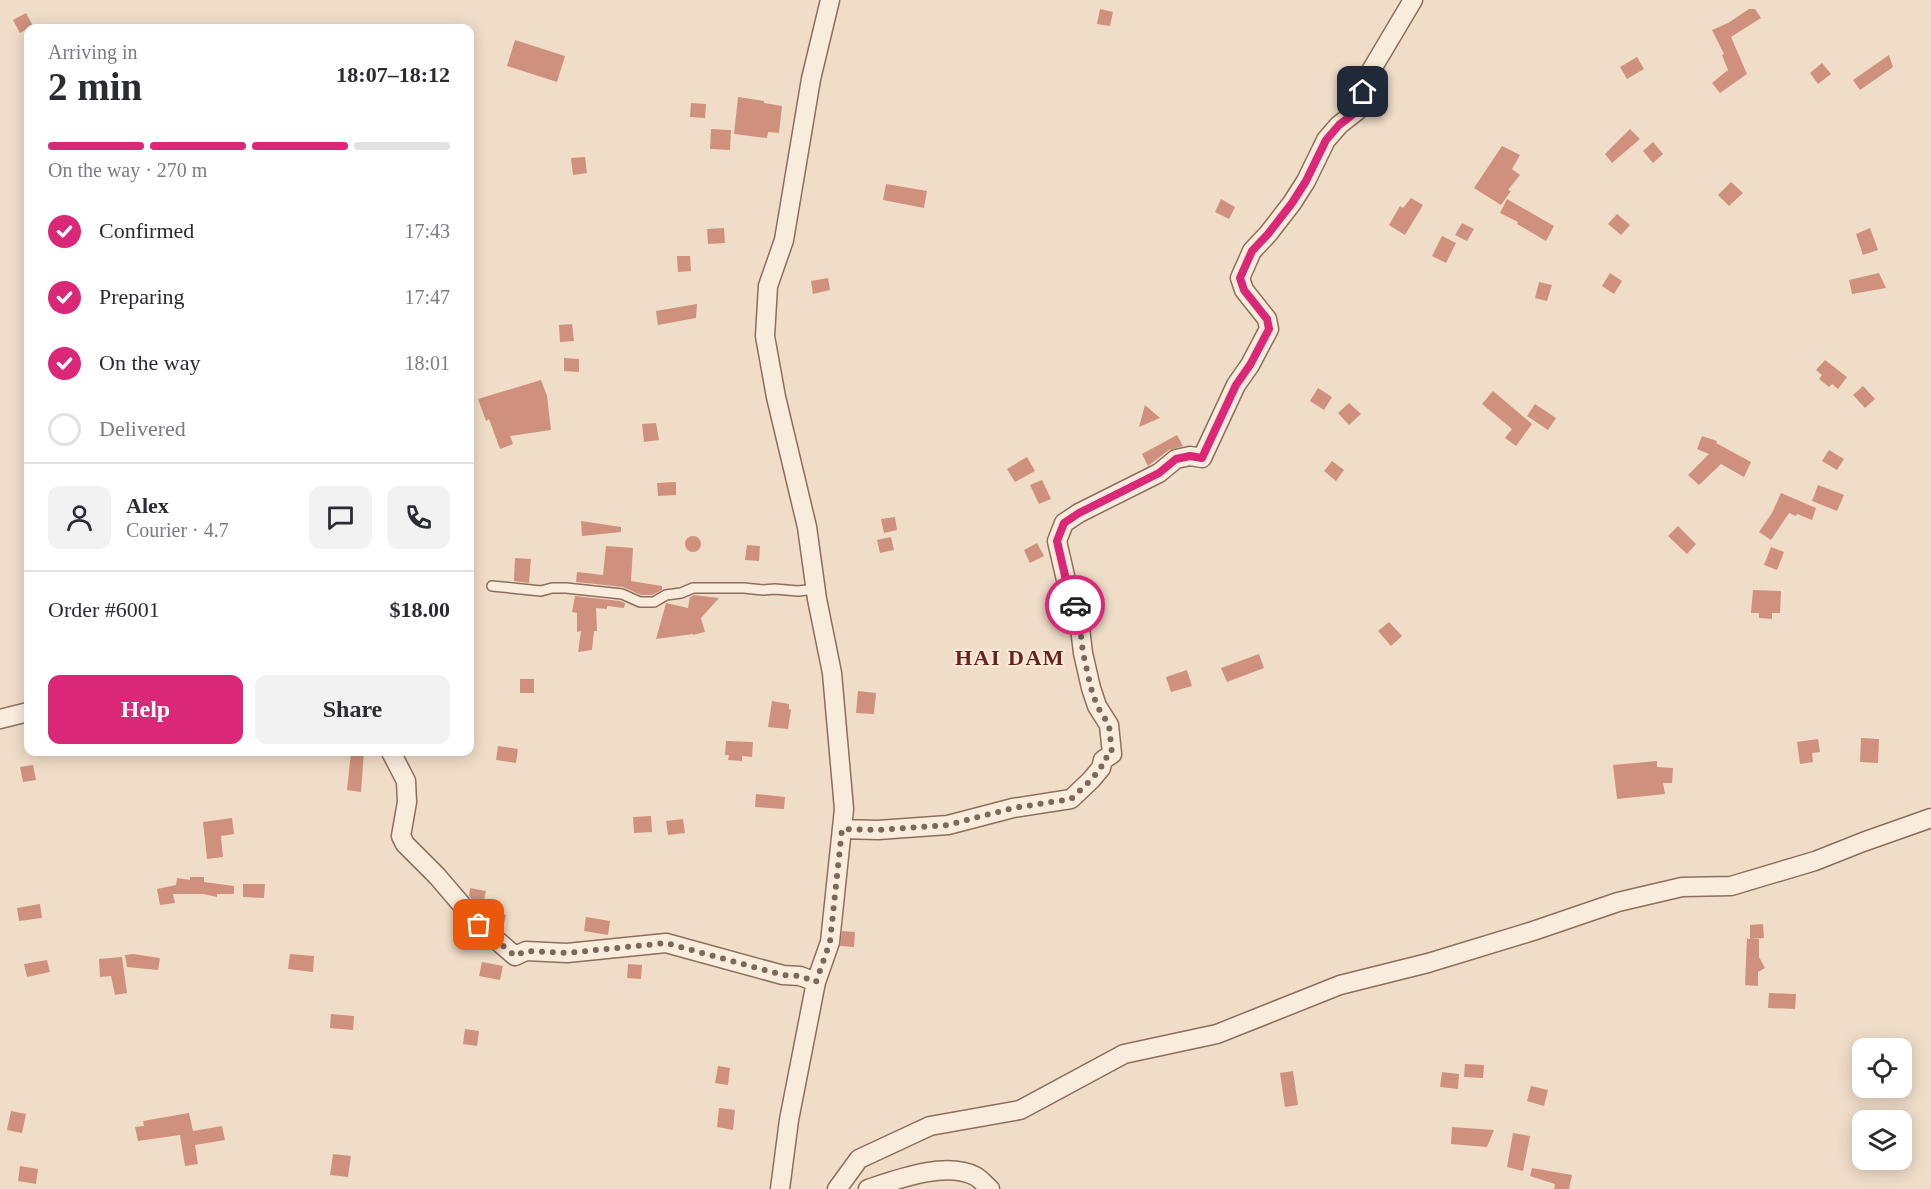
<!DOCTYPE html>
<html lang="en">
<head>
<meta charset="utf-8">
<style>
  body { margin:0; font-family:Georgia,serif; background:#f2f2f3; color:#2b2b33; height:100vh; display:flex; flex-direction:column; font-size:22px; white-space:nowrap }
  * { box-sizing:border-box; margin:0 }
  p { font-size:20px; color:#7c7c81 }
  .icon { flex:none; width:33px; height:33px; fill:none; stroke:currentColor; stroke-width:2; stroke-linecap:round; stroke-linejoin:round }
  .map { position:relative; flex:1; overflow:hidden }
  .details { position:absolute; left:24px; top:24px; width:450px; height:732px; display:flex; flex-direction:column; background:#fff; border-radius:12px; box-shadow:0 3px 15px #0003 }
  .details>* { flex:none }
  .fabs { position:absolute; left:1852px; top:1038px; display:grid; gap:12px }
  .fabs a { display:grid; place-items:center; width:60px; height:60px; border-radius:12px; background:#fff; box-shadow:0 3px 15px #0003; font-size:30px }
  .pin { position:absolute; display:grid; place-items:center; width:51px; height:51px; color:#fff; margin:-26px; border-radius:12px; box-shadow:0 3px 9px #0006 }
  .courier { position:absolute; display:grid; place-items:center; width:60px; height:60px; margin:-30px; border:4px solid #db2777; border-radius:50%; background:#fff; color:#222; box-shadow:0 2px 8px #0007 }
  .summary em { font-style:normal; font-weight:600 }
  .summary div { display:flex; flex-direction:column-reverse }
  .summary { display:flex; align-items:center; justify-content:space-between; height:102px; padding:0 24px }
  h1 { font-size:39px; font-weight:600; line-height:45px }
  .bar { display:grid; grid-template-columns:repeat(4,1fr); gap:9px 6px; align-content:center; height:72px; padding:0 24px }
  .bar i { height:8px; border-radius:4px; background:#e1e1e2 }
  .bar .current { background:#db2777 }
  .bar p { grid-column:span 4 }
  .line { display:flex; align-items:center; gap:15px; padding:0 24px; border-top:2px solid #e1e1e2 }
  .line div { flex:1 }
  .round { display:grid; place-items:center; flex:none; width:63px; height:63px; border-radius:12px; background:#f2f2f3 }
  ol { padding:0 24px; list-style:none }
  li { display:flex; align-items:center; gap:18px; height:66px }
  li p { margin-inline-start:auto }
  li .icon { padding:6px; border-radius:50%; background:#db2777; color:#fff; stroke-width:4 }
  li:last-child { color:#7c7c81 }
  li i { width:33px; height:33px; border:3px solid #e1e1e2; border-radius:50% }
  .action { display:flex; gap:12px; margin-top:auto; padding:12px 24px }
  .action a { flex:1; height:69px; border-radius:12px; background:#db2777; color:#fff; font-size:24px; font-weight:600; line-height:69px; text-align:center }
  .action a+a { background:#f2f2f3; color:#2b2b33 }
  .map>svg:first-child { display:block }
</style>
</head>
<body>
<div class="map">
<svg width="1931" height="1189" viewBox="0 0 1931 1189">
  <rect width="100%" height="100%" fill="#f0ddc8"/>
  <path fill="#cf917d" d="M1100 9 1113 12 1110 26 1097 24Z
    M1749 9H1755L1761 18 1731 37 1747 74 1720 93 1712 83 1728 70 1722 55 1724 54 1712 30 1728 23Z
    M26 13 33 26 20 33 13 20Z
    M515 40 565 56 557 82 507 66Z
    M1889 55 1893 67 1860 90 1853 80Z
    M1637 57 1644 69 1627 79 1620 67Z
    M1822 63 1831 74 1818 84 1810 73Z
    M738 97 764 101V103L782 106 779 133 768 132 767 138 734 134Z
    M691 103 706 104 705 118 690 117Z
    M711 129 731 130 730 150 710 149Z
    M1630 129 1640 139 1612 163 1605 154Z
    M1653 142 1663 154 1653 163 1643 151Z
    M1502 146 1520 155 1512 169 1520 175 1508 190 1511 191 1501 205 1474 188Z
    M585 157 587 173 573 175 571 158Z
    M1731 182 1743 193 1729 206 1718 195Z
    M886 184 927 191 924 208 883 200Z
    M1411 198 1423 205 1405 235 1389 225 1400 206 1403 208Z
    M1221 199 1235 207 1229 219 1215 212Z
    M1507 199 1554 226 1546 241 1517 224 1518 222 1500 213Z
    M1617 214 1630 225 1621 235 1608 224Z
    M1462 223 1474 229 1467 241 1455 235Z
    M724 228 725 243 708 244 707 229Z
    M1870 228 1878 250 1863 255 1856 234Z
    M1442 236 1456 243 1446 263 1432 256Z
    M677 256H690L691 271 678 272Z
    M1610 273 1622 281 1614 294 1602 286Z
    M1879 273 1886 288 1852 294 1849 280Z
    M828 278 830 290 813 294 811 281Z
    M1539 282 1552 285 1547 301 1535 298Z
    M697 304 696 318 658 325 656 311Z
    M572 324 574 341 560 342 559 325Z
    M564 358 579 359V372L564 371Z
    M1825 360 1847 377 1838 389 1832 384 1829 387 1819 379 1822 375 1816 370Z
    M541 380 547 396 551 430 510 436 513 444 500 449 489 419 486 421 478 399Z
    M1863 386 1875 399 1865 408 1853 395Z
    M1318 388 1332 397 1324 410 1310 401Z
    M1493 391 1532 424 1516 446 1505 438 1512 429 1482 404Z
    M1349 403 1361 414 1349 425 1338 413Z
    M1535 404 1556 418 1548 430 1527 416Z
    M1145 405 1160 418 1139 427Z
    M656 423 659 440 644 442 642 424Z
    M1177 435 1183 446 1169 450 1148 466 1142 454Z
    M1702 436 1717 441 1716 443 1751 462 1744 477 1721 464 1699 485 1688 475 1709 454 1697 449Z
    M1829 450 1844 459 1837 470 1822 461Z
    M1027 457 1035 471 1015 482 1007 469Z
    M1332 461 1344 470 1336 481 1324 471Z
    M1042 480 1051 499 1039 504 1030 485Z
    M676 482V495L658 496 657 483Z
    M1818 485 1844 495 1837 511 1812 501Z
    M1781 493 1816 508 1812 520 1797 514 1796 516 1789 513 1771 540 1759 532 1772 513Z
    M895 517 897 530 884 533 881 519Z
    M581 521 621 527V532L582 536Z
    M1678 526 1696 544 1687 554 1668 536Z
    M685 544a8 8 0 1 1 16 0a8 8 0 1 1-16 0Z
    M891 537 894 550 880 553 877 540Z
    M1037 543 1044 556 1030 563 1024 550Z
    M747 545 760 546 759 561 745 560Z
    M606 546 633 548 631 581 662 586V590L652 595H641L623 587 576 582 577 572 603 575Z
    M1771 547 1784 552 1777 570 1764 565Z
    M515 558 531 559 529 583 514 581Z
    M1753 590 1781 591 1780 613H1772V619L1759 618V613H1751Z
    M694 595 719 598 701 618 705 632 693 635V634L656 639 666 603 688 608 690 597Z
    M575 596 620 601 625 603 624 608 607 606V609L596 608 597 631H594L592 650 578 652 581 631 577 632V613L572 612Z
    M1389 622 1402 636 1391 646 1378 631Z
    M1259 654 1264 668 1227 682 1221 668Z
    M1187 670 1192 686 1171 692 1166 677Z
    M520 679H534V693H520Z
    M858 691 876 693 874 714 856 713Z
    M772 701 789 704V709L791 710 788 729 768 727Z
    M1861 738 1879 739 1878 763 1860 762Z
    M1818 739 1820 752 1812 753 1813 762 1800 764 1797 742Z
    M726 741 753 742 752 757 742 756V761L728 760 729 755H725Z
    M498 746 518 749 516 763 496 760Z
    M351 752H364L361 792 347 790Z
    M1657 761V767L1673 768 1672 783H1663L1665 794 1617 799 1613 765Z
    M33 765 36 780 23 782 20 767Z
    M756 794 785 797 784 809 755 807Z
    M651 816 652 832 634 833 633 817Z
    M232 818 234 834 221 836 223 857 207 859 203 822Z
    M683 819 685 833 668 835 666 821Z
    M190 877H204V882L234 886V894H217V897L203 894H173L175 903 160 905 157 889 176 885 177 878 190 880Z
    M243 884H265L264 898 243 897Z
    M470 888 486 891 483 905 475 903 469 896Z
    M40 904 42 918 19 921 17 908Z
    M482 910 506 915 503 927 497 926Z
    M586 917 610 921 608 935 584 931Z
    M1763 924 1764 938 1750 939V925Z
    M842 931 855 932 854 947 840 946Z
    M1747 937 1748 939H1759V957L1765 968 1758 972V986L1745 985Z
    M133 954 160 958 158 970 127 967 125 955Z
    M290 954 314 956 313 972 288 969Z
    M122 957 127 993 115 995 111 976 100 977 99 959Z
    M47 960 50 972 27 977 24 964Z
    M482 962 503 966 500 980 479 976Z
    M628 964 642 965 641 979 627 978Z
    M1769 993 1796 994 1795 1009 1768 1008Z
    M331 1014 354 1016 353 1030 330 1028Z
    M465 1029 479 1031 477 1046 463 1044Z
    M1465 1064 1484 1065 1483 1078 1464 1077Z
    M718 1066 730 1068 728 1085 715 1083Z
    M1293 1071 1298 1105 1285 1107 1280 1073Z
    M1442 1072 1459 1074 1458 1089 1440 1087Z
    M1531 1086 1548 1090 1544 1106 1527 1101Z
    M719 1108 735 1110 733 1130 717 1127Z
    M11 1111 26 1114 22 1133 7 1130Z
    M189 1113 193 1131 222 1126 225 1140 195 1145 198 1164 185 1166 180 1135 138 1141 135 1127 144 1126 143 1121Z
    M1452 1127 1494 1130 1487 1147 1451 1144Z
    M1513 1133 1530 1136 1523 1171 1507 1167Z
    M333 1154 351 1156 348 1177 330 1175Z
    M20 1166 38 1169 36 1184 18 1181Z
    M1532 1168 1572 1175 1569 1189H1554L1555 1184 1530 1176Z"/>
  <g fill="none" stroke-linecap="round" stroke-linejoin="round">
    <g stroke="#8d6e5c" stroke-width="12">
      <path id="lane" d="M492 586 541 591 552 588H566L622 594 640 602H654L666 595 681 593 693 588H744L763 590 775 589 798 591 816 589"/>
    </g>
    <g stroke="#8d6e5c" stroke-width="21">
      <path id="street" d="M0 719 28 712
        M391 752 406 781 407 802 401 836 405 844 437 876 479 925 515 956 526 951 567 953 666 943 783 975 800 976 816 982
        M842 829 878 830 948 825 1013 808 1071 799 1091 780 1101 768 1103 760 1112 754 1109 725 1097 706 1091 688 1083 653 1078 611 1066 580 1057 541 1064 523 1079 513 1159 473 1176 459 1190 456 1202 458 1236 385 1250 365 1269 329 1267 319 1244 290 1240 278 1252 251 1268 234 1292 203 1306 181 1326 140 1339 125 1357 111 1369 74 1413 0
        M780 1189 789 1120 816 982 830 942 844 809 832 673 817 599 807 527 776 397 765 336 768 286 784 240 811 79 830 0
        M837 1189 859 1159 930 1126 1020 1110 1124 1054 1217 1034 1340 985 1428 963 1533 931 1618 902 1682 887 1731 886 1815 861 1863 842 1931 818
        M868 1189C898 1179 946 1161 975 1176 981 1179 985 1185 990 1189"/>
    </g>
    <use href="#lane" stroke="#faecdc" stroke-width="9"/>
    <use href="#street" stroke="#faecdc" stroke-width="18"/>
  </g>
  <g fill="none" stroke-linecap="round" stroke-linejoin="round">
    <path stroke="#7c685b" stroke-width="6" stroke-dasharray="0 10.8" d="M479 925 515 956 526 951 567 953 666 943 783 975 800 976 816 982 830 942 842 829 878 830 948 825 1013 808 1071 799 1091 780 1101 768 1103 760 1112 754 1109 725 1097 706 1091 688 1083 653 1078 611 1075 605"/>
    <path stroke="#db2777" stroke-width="8" d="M1075 605 1066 580 1057 541 1064 523 1079 513 1159 473 1176 459 1190 456 1202 458 1236 385 1250 365 1269 329 1267 319 1244 290 1240 278 1252 251 1268 234 1292 203 1306 181 1326 140 1339 125 1357 111 1363 92"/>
  </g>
  <g text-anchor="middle" stroke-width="4.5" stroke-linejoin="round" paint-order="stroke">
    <g font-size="22" font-weight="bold" letter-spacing="1.5" fill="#6a211e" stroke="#f7e9d8">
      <text x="1010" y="665">HAI DAM</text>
    </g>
  </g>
</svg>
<div class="fabs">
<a><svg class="icon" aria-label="locate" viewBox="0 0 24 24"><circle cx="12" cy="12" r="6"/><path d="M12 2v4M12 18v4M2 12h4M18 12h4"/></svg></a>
<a><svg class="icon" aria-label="layers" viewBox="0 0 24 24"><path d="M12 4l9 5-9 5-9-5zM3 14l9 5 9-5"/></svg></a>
</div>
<div class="pin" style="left:479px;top:925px;background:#ea580c"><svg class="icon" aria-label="bag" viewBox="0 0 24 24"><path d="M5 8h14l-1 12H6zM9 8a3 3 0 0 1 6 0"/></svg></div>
<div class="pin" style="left:1363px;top:92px;background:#1f2937"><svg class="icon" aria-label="home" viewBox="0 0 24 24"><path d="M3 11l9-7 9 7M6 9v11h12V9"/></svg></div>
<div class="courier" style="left:1075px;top:605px"><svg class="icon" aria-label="car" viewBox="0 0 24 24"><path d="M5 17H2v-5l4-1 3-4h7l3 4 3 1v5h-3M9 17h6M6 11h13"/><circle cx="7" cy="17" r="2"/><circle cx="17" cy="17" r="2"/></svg></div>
<section class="details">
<div class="summary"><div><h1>2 min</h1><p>Arriving in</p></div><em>18:07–18:12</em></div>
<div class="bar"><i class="current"></i><i class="current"></i><i class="current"></i><i></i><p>On the way · 270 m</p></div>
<ol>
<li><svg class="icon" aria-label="check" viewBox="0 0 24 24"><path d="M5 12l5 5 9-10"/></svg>Confirmed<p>17:43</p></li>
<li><svg class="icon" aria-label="check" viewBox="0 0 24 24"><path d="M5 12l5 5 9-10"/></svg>Preparing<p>17:47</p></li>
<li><svg class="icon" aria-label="check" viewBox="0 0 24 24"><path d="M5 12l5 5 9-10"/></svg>On the way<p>18:01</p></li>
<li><i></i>Delivered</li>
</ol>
<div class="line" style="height:108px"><a class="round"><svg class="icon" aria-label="person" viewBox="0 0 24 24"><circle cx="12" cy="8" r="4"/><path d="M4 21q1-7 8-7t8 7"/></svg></a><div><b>Alex</b><p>Courier · 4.7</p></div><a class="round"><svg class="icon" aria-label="chat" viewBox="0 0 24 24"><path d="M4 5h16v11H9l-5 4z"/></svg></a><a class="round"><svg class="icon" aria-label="phone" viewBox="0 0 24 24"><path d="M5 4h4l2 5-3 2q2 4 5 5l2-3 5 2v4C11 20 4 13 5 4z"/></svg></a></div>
<div class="line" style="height:78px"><div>Order #6001</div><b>$18.00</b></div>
<div class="action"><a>Help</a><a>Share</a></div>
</section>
</div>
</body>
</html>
